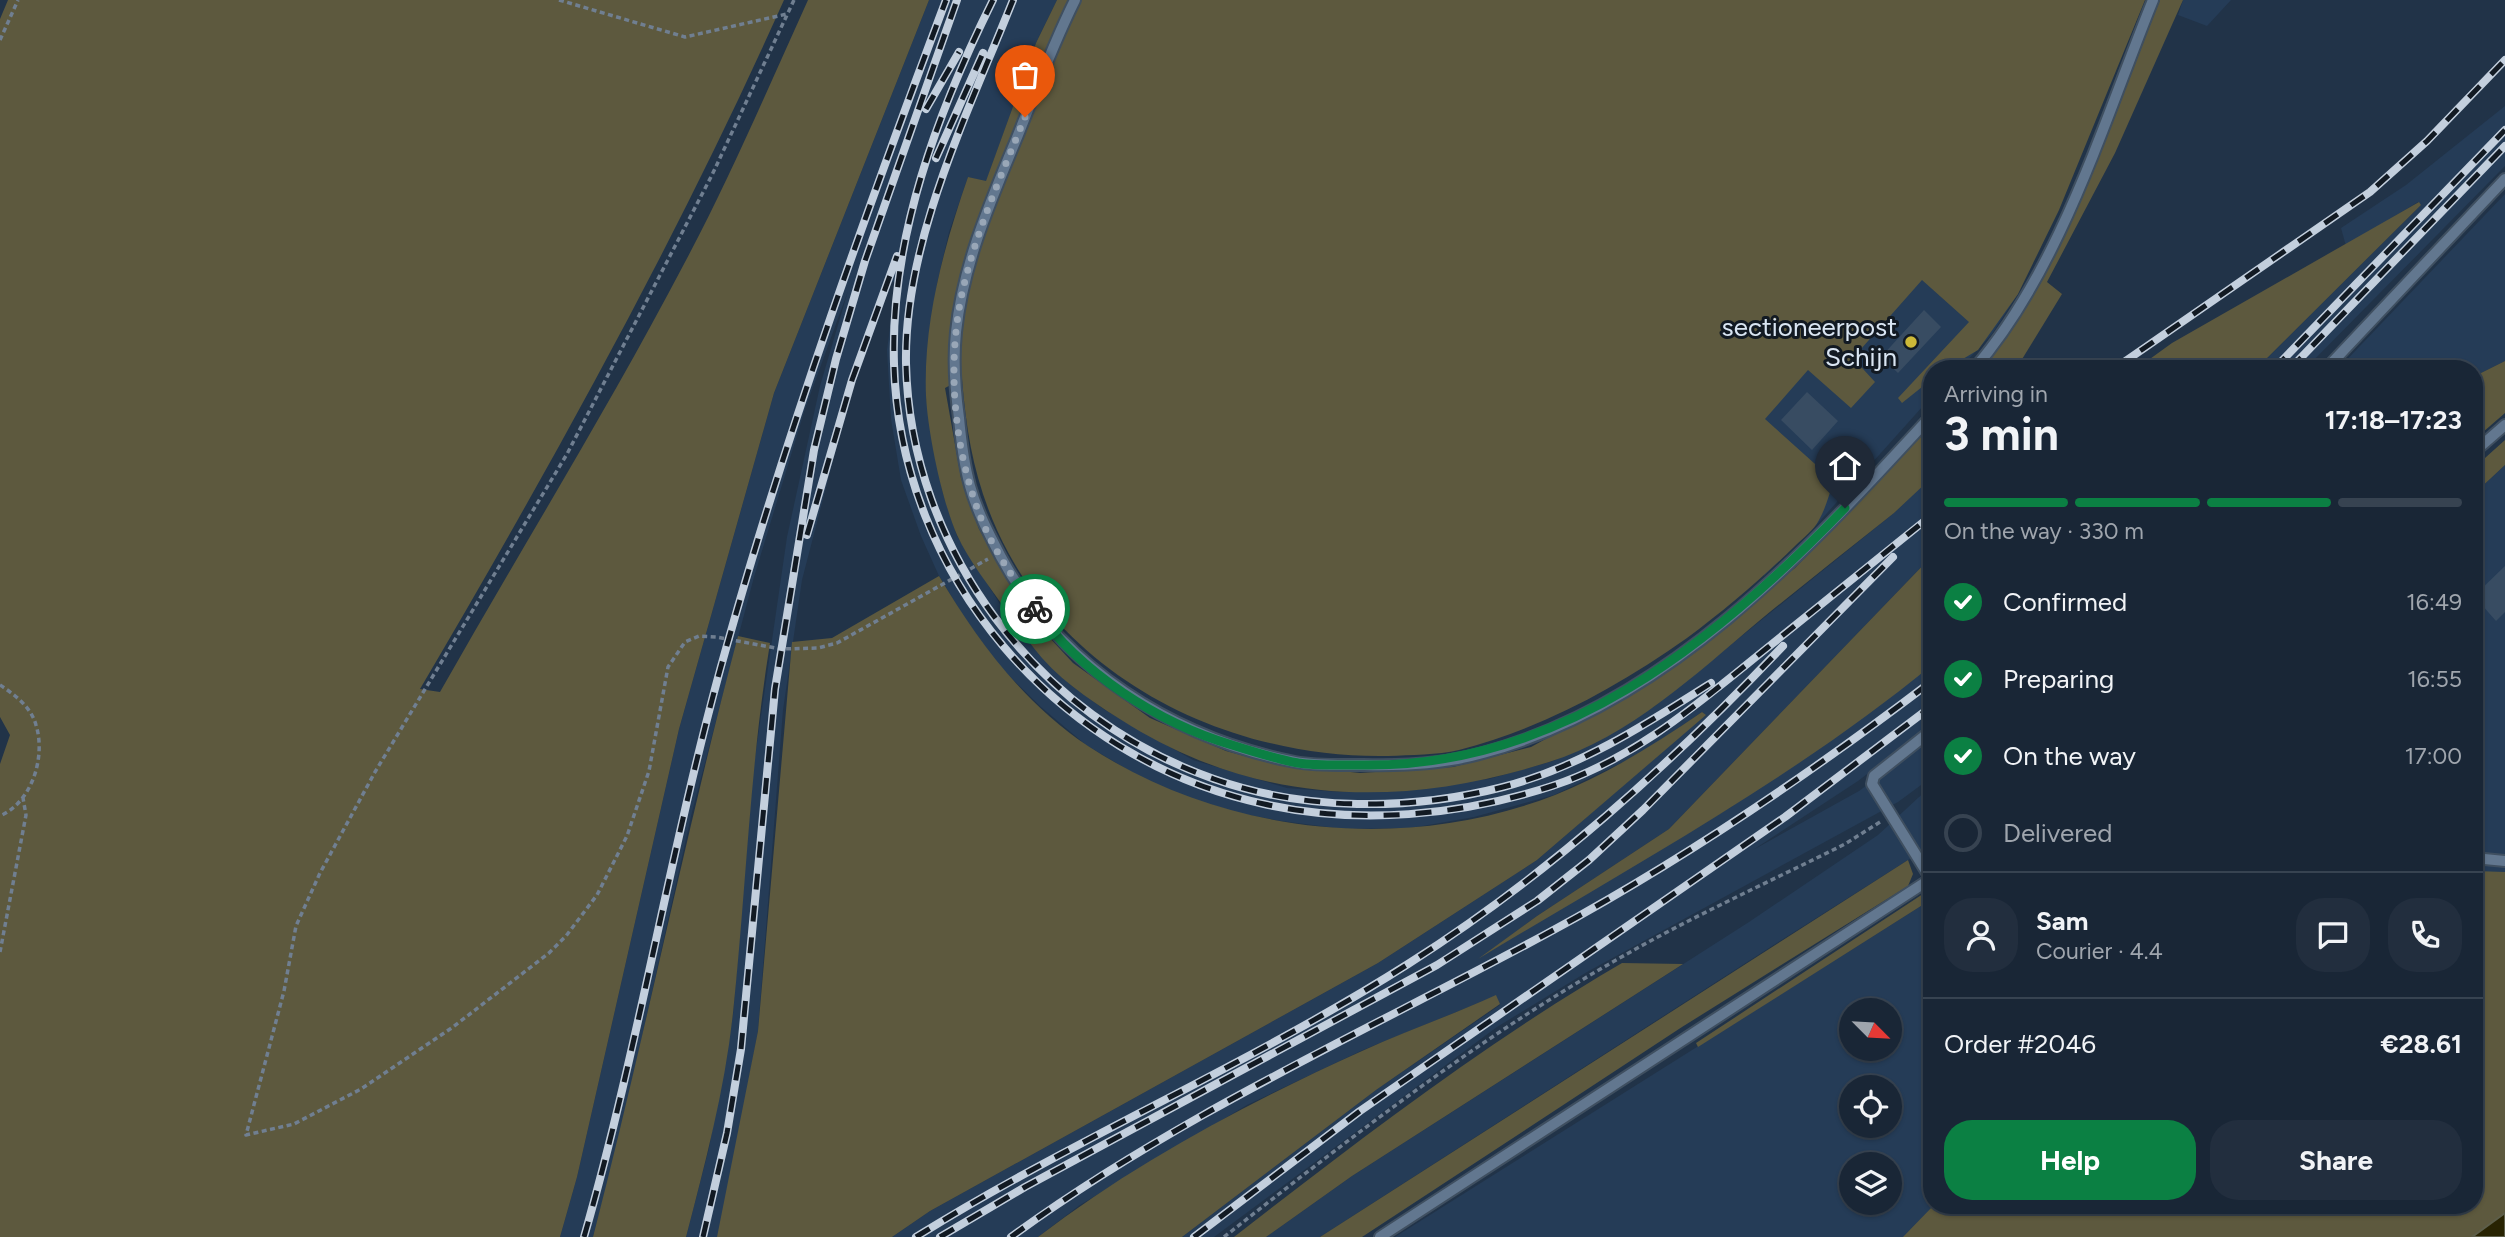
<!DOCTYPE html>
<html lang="en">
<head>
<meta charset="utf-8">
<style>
  body { margin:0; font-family:Figtree,sans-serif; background:#222e3e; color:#f1f3f6; height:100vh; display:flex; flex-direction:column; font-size:26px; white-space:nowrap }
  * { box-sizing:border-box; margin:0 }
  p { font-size:23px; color:#9fa5ad }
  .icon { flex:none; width:38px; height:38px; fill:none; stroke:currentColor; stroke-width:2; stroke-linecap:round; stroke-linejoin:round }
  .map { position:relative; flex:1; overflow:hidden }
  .sheet { position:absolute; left:1923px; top:360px; width:560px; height:854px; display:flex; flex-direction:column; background:#192636; border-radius:28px; box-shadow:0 2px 5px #0004,0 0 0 2px #374351 }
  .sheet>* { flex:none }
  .needle { width:46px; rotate:114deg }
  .controls { position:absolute; left:1839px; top:998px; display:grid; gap:14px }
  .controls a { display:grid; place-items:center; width:63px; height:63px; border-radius:50%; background:#192636; box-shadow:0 2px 5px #0004,0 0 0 2px #374351; font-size:35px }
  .pin { position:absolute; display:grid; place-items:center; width:60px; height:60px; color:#fff; margin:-72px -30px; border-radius:50% 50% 50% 0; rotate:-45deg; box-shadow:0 0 7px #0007 }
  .pin .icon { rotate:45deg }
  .courier { position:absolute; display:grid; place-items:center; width:70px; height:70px; margin:-35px; border:5px solid #0b8043; border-radius:50%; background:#fff; color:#222; box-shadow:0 2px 9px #0007 }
  .head em { font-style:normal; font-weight:700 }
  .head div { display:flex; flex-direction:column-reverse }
  .head { display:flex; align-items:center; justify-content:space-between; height:119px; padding:0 21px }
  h1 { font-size:46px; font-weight:700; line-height:52px }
  .bar { display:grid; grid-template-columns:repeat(4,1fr); gap:10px 7px; align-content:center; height:84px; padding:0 21px }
  .bar i { height:9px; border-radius:5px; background:#374351 }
  .bar .on { background:#0b8043 }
  .bar p { grid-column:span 4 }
  .line { display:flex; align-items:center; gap:18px; padding:0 21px; border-top:2px solid #374351 }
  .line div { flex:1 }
  .round { display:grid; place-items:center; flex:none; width:74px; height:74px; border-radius:28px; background:#222e3e }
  ol { padding:0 21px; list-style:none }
  li { display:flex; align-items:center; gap:21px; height:77px }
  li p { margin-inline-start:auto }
  li .icon { padding:7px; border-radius:50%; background:#0b8043; color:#fff; stroke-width:4 }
  li:last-child { color:#9fa5ad }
  li i { width:38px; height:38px; border:4px solid #374351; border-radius:50% }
  .action { display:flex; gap:14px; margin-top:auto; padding:14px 21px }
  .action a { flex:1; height:80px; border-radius:28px; background:#0b8043; color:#fff; font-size:28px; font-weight:700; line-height:80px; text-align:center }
  .action a+a { background:#222e3e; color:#f1f3f6 }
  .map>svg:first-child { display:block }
</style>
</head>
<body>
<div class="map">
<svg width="2505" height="1237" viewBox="0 0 2505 1237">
  <rect width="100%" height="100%" fill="#213348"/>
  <path fill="#253c57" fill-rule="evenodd" d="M929 0H1057L1036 43 986 182 968 177 949 232 937 284 926 398 942 490 957 536 1012 623 1072 686 1105 710 1193 760 1287 788 1339 792 1384 791 1489 779 1553 761 1593 743 1655 706 1894 513 1932 476V556L1669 829 1537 916 1487 953 1731 807 1932 665V724L1858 781 1753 850 1859 791 1932 737V777L1898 802 1587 972 1497 1027 1214 1237H1182L1376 1090 1500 1005 1496 996 1363 1050 1247 1105 1080 1205 1038 1237H892L930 1211 1378 963 1537 860 1705 715 1702 712 1640 754 1554 795 1474 817 1411 828 1343 829 1281 821 1237 813 1178 794 1145 780 1086 745 1041 707 999 666 962 614 939 576 921 536 901 480 891 419 887 350 896 282H891L848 403 802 580 783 710 758 1031 723 1218 717 1237H686L709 1148 733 1015 753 771 787 537 820 386 848 291 805 409 754 577 692 812 621 1132 593 1237H560L577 1177 679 729 774 393Z
    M2183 0H2231L2207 26 2178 15Z
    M2505 106V166L2305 369H2256L2421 205 2418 202 2346 246 2341 228 2406 185Z
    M2505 194V361L2475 376 2474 369H2338Z
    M1927 268 2018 294 1992 334 1959 369H1932V396L1819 522 1764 576 1745 391Z
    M2505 465V911L2475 940V493Z
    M1932 785V849L1908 860 1769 948 1320 1237H1266L1352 1176 1749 922 1878 835Z
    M1932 899V1206H2067L2014 1237H1395ZM1852 1010H1890V1048H1852ZM1852 1087H1890V1125H1852ZM1852 1164H1890V1202H1852Z"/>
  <path fill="#5d593e" d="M8 0H784C678 238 552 464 420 689L440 692C521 549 608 409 684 264 730 178 768 88 808 0H929L774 393 679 729 577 1177 560 1237H0V764L10 735 0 717V19Z
    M1057 0H2145L2059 210 2018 294 1978 350 1946 369H1932V379L1902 403 1898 398 1969 322 1922 280 1853 358 1875 382 1851 408 1808 370 1765 419 1834 481C1829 494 1826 508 1819 520 1814 530 1803 538 1795 546 1761 579 1725 610 1687 638 1616 688 1543 728 1459 750 1437 755 1411 755 1388 756 1240 759 1083 689 1009 554 978 497 967 443 962 379L945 388 961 478 979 529 1035 622 1073 663 1150 718 1226 751 1274 764 1360 773 1453 767 1531 747 1639 688 1795 568 1932 425V476L1927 482 1894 513C1849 549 1804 584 1759 621 1696 674 1629 737 1549 762 1404 808 1263 806 1131 726 1099 706 1067 686 1042 658 1029 643 1018 626 1006 610 989 586 969 561 957 535 942 500 928 434 926 396 923 322 944 246 968 177L986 181 1036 43Z
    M2160 0H2183L2115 153 2047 282 2062 294 2016 369H1982C2065 273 2112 118 2160 0Z
    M2419 202 2421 205 2256 369H2136L2172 343Z
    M2505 361V413L2475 439V376Z
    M2505 440V465L2475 493V467Z
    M1932 556V665C1793 779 1632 866 1478 959L1537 916 1669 829Z
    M939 576C977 640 1024 704 1088 746 1224 835 1403 854 1555 795 1608 774 1655 744 1702 712L1706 715 1537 860 1378 963 930 1211 892 1237H717L758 1031 792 642 832 638Z
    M738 636 770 643C750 766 746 890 733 1013 725 1089 705 1164 686 1237H593C645 1037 685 835 738 636Z
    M1908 860 1913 874 1908 886 1682 1027 1362 1237H1320Z
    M2475 871 2505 872V1237H1903L1933 1206H2474Z
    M1932 888V899L1698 1047 1696 1043Z
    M1622 963 1683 964 1352 1176 1266 1237H1234C1359 1140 1485 1043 1622 963Z
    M1496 995 1500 1004 1376 1090 1182 1237H1038C1136 1162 1249 1102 1362 1051 1406 1031 1452 1015 1496 995Z"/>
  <path fill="#282302" stroke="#5d5e4a" stroke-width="2" d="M2505 1213V1237H2472Z"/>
  <path fill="#384c62" d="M1924 310 1941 327 1898 373 1881 357Z
    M1807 392 1838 421 1812 450 1781 420Z
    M2505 566V612L2496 621 2474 596Z"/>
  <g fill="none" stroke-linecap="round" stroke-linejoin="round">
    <g stroke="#3f4f60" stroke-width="14">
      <path id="lane" d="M1075 0C1053 44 1036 90 1018 135 992 198 963 263 956 332 953 361 955 389 959 418 961 440 964 464 970 486 977 511 989 534 1001 557 1061 668 1173 738 1295 762 1317 766 1341 765 1364 765 1403 766 1445 764 1483 753 1669 703 1806 552 1932 415
        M1974 369C2060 270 2104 121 2153 0
        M2326 369 2505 179
        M2474 452 2505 425
        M2474 858 2505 861
        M1931 879 1872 784 1874 776 1932 730
        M1380 1237 1932 878"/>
    </g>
    <path stroke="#707f91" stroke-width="3.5" stroke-dasharray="5 3.5" stroke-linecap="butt" d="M559 0 685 37 787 14
      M794 0 712 175 567 454 375 772 320 873 296 926 284 991 246 1135 294 1124 361 1089 453 1027 549 953 566 936 597 895 627 836 649 771 668 667 685 642 699 636 716 637 781 649 818 648 837 643 988 559
      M0 40 18 0
      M0 685C15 695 31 707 36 725 46 757 32 802 0 816
      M0 952 26 815 23 798
      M1224 1237C1350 1138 1478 1038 1618 959 1691 917 1769 882 1845 844L1880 822"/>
    <use href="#lane" stroke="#62778f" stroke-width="10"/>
    <g stroke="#c3cfdd" stroke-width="8">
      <path id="rail" d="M993 0C938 111 890 237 894 364 900 576 1057 759 1264 804 1358 825 1460 816 1552 786 1635 759 1700 702 1767 648 1822 604 1877 559 1932 515
        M1013 0C968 113 904 241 906 363 910 550 1038 718 1214 779 1305 811 1409 811 1503 787 1580 767 1645 725 1711 683
        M926 109 959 52
        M936 158 983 53
        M2114 369 2370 192 2427 141 2505 60
        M2274 369 2505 130
        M2290 369 2505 146
        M807 535 852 380 897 256
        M584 1237C641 1039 672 836 729 638 790 422 867 210 946 0
        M703 1237 727 1133 741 1049 775 689 814 450 836 359 865 261 957 0
        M916 1237C1075 1138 1249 1065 1408 964 1548 875 1669 766 1783 646
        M940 1237 1025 1187 1437 965 1537 901 1589 860 1643 810 1893 557
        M1011 1237C1178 1115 1367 1031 1548 933 1683 860 1810 774 1932 681
        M1194 1237 1360 1111 1785 817 1932 706"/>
    </g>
    <use href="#rail" stroke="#121a23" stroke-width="5" stroke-dasharray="16" stroke-linecap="butt"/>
  </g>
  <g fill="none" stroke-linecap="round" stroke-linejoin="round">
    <path stroke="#99a7b7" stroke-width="7" stroke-dasharray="0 12.6" d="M1025 117C1004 169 980 222 966 277 945 354 952 449 983 523 996 554 1016 582 1035 609"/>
    <path stroke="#0b8043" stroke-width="9" d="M1035 609C1081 673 1158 723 1232 745 1254 752 1276 759 1298 763 1318 766 1341 765 1362 765 1559 768 1715 643 1845 508"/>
  </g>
  <circle fill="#cdb938" stroke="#121a23" stroke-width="2.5" cx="1911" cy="342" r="7"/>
  <g text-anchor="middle" stroke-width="6" stroke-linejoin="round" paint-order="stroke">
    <g font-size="26" fill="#dae6f3" stroke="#121a23" text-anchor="end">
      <text x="1897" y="336">sectioneerpost<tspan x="1897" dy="30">Schijn</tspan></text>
    </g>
  </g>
</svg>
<div class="controls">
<a><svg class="needle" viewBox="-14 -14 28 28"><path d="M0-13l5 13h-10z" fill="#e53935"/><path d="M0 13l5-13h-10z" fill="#9fa5ad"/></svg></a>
<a><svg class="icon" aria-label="locate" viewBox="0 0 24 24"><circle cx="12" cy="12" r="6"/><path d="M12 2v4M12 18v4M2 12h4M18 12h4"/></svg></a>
<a><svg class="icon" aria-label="layers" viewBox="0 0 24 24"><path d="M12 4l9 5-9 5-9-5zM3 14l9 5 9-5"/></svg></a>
</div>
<div class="pin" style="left:1025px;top:117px;background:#ea580c"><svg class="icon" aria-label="bag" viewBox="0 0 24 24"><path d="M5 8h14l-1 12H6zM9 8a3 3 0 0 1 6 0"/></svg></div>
<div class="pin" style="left:1845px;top:508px;background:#1f2937"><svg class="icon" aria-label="home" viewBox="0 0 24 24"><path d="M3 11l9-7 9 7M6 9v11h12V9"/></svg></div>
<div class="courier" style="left:1035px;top:609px"><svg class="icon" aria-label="bike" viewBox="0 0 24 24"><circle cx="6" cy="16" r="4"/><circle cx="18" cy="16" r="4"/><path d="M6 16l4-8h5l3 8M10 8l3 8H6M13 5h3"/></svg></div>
<section class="sheet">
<div class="head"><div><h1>3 min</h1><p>Arriving in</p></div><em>17:18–17:23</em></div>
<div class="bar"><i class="on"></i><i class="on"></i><i class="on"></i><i></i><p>On the way · 330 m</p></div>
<ol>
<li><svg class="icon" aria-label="check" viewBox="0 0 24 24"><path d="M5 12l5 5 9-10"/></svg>Confirmed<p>16:49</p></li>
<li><svg class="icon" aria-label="check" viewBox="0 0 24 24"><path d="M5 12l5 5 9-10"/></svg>Preparing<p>16:55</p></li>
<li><svg class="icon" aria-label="check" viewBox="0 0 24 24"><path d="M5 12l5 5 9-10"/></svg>On the way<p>17:00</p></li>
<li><i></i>Delivered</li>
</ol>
<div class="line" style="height:126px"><a class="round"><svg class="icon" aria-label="person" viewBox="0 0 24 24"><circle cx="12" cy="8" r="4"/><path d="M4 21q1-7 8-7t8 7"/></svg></a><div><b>Sam</b><p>Courier · 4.4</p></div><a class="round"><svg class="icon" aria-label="chat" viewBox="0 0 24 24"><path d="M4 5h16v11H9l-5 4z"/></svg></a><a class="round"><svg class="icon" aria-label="phone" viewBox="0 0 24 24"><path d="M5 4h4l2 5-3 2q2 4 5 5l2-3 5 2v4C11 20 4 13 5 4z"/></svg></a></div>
<div class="line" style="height:91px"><div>Order #2046</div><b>€28.61</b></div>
<div class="action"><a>Help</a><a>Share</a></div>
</section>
</div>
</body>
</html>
